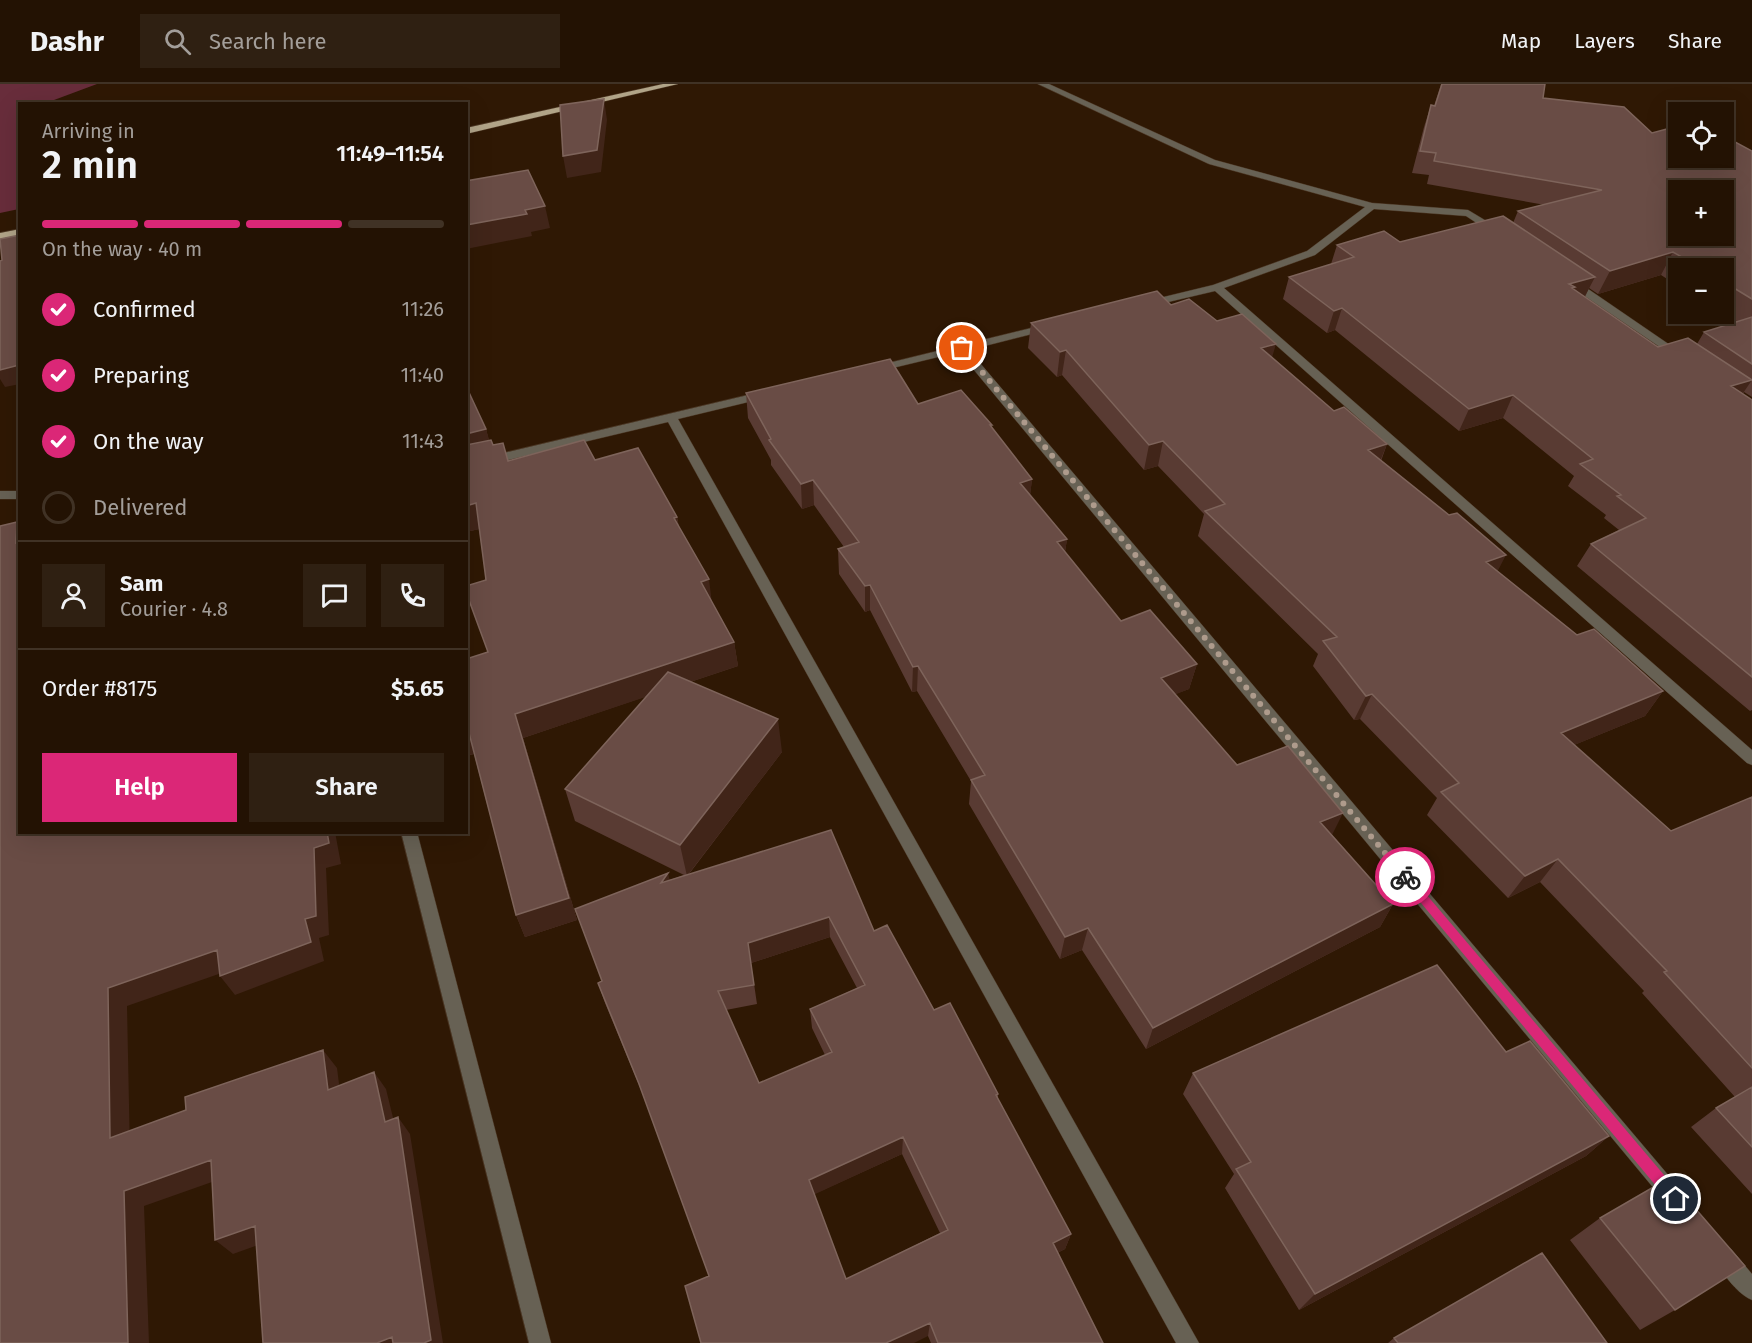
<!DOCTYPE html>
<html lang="en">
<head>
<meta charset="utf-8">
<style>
  body { margin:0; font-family:"Fira Sans",sans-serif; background:#2f2012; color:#f1f3f6; height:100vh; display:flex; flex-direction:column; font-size:22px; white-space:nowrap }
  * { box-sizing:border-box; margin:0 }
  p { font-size:20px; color:#a39e9a }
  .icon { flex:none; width:33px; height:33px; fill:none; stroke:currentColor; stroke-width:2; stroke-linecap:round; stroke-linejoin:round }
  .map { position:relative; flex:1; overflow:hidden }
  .drawer { position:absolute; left:18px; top:18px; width:450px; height:732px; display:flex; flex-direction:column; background:#231203; border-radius:0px; box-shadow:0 6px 24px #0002,0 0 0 2px #403225 }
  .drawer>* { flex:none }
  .fabs { position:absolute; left:1668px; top:18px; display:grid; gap:12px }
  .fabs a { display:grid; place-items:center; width:66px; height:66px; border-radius:0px; background:#231203; box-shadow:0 6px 24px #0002,0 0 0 2px #403225; font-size:30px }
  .pin { position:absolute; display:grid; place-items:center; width:51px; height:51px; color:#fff; margin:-26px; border:3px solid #fff; border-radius:50%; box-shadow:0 2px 6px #0007 }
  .courier { position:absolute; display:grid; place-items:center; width:60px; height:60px; margin:-30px; border:4px solid #db2777; border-radius:50%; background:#fff; color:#222; box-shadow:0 2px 8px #0007 }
  .head em { font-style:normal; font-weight:600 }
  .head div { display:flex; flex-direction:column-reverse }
  .head { display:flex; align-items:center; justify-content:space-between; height:102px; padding:0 24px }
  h1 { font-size:39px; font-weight:600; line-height:45px }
  .bar { display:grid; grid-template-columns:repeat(4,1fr); gap:9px 6px; align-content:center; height:72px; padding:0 24px }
  .bar i { height:8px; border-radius:4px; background:#403225 }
  .bar .active { background:#db2777 }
  .bar p { grid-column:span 4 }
  .line { display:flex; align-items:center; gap:15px; padding:0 24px; border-top:2px solid #403225 }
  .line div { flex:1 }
  .round { display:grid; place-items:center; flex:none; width:63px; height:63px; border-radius:0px; background:#2f2012 }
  ol { padding:0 24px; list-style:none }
  li { display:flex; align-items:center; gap:18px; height:66px }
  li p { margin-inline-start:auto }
  li .icon { padding:6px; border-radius:50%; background:#db2777; color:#fff; stroke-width:4 }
  li:last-child { color:#a39e9a }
  li i { width:33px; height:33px; border:3px solid #403225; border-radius:50% }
  .cta { display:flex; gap:12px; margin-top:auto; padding:12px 24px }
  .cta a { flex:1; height:69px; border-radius:0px; background:#db2777; color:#fff; font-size:24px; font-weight:600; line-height:69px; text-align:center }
  .cta a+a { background:#2f2012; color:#f1f3f6 }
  header { display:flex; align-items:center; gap:36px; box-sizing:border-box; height:84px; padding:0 30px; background:#231203; border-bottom:2px solid #403225 }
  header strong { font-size:28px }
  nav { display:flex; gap:33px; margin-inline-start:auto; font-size:21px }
  .search { width:420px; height:54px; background:#2f2012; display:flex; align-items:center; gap:15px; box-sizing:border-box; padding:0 21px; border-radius:0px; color:#a39e9a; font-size:22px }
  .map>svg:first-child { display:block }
</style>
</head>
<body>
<header>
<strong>Dashr</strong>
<div class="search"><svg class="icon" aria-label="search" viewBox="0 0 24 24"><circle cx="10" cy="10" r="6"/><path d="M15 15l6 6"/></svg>Search here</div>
<nav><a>Map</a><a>Layers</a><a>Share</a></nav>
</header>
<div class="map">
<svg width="1752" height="1259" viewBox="0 0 1752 1259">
  <rect width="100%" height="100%" fill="#2f1804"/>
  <path fill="#682d3b" d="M0 0H97L46 19 20 20 19 125 0 129Z"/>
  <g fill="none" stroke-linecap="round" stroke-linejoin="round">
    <g stroke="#4a3421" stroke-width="1">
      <path id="minor" d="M1038 0H1049L1215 76 1372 119 1468 126 1503 147V151H1495L1466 132 1374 125 1315 171 1224 204 1752 666V681L1747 679 1215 207 1147 223 1142 220 1143 218 1213 201 1307 167 1365 123 1209 80Z
        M1571 195 1575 196 1686 272 1684 274H1676L1567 200 1566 198Z
        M1048 240 1052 241V245L969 266 1680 1105 1683 1112 1680 1119 1673 1122 1666 1119 959 268 876 288 870 285 872 283Z
        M765 307 769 309V313L678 335 1199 1259H1176L668 338 466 386V378Z
        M0 407H20V415H0Z
        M401 748H417L551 1259H529Z
        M1724 1162 1731 1165 1752 1190V1216C1737 1210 1720 1187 1714 1172L1717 1165Z"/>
    </g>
    <g stroke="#4a3421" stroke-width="1">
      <path id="primary" d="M663 0H678L466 50V44Z
        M20 145V151L0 155V149Z"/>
    </g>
    <use href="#minor" fill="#676154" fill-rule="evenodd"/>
    <use href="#primary" fill="#b1a488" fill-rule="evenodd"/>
  </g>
  <path fill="#593b33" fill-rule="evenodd" d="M1441 0H1545L1543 14 1652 49 1752 67V313L1744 308 1743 310 1752 316V626L1750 627 1577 482 1591 460 1619 446 1604 434 1606 431 1568 402 1574 392 1503 334 1459 347 1335 246 1327 249 1283 215 1289 193 1331 180 1337 161 1400 158 1513 139 1518 127 1545 121 1427 100 1429 91 1412 89 1424 43 1431 21 1434 22ZM1678 184H1724V229L1737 238 1704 248 1697 260 1658 263 1585 213 1589 204 1598 210 1661 191 1678 202Z
    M1171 221 1217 237 1272 274 1334 327 1387 360 1381 377 1497 487 1577 551 1663 607 1645 632 1574 661 1671 747 1752 713V1110L1691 1043 1716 1024 1735 1013 1642 909 1644 907 1540 798 1508 814 1427 731 1437 714 1360 635 1354 636 1313 582 1318 570 1198 452 1204 430 1158 382 1144 386 1062 291 1057 293 1028 264 1031 239Z
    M466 302 486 345 489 357 509 377 595 376 677 433 679 443 712 518 734 558 738 582 690 598 782 668 689 790 874 847 998 1010V1015L1071 1150 1065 1165 1057 1169 1103 1259H931L928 1252 709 1192 646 1018 605 919 598 899 602 897 670 796 684 791 575 737 565 705 647 612 523 654 577 836 525 853 516 831 474 670 466 672V575L488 568 486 496 479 445 466 448ZM830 853 857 904 810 925 812 944 825 971 759 999 726 926 757 920 751 879ZM902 1070 940 1149 846 1195 814 1110Z
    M746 309 918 320 992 344 1032 395 1030 411 1067 455 1065 468 1121 537 1197 580 1189 605 1175 610 1237 681 1332 751 1393 820 1380 843 1146 965 1082 866 1060 875 969 720 971 697 917 607 912 608 870 526 865 528 839 490 838 465 844 463 814 421 802 425 771 381V376L748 334Z
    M1506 968 1609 1052 1586 1072 1299 1226 1225 1104 1234 1090 1183 1010 1193 989Z
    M1600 1134 1675 1226 1640 1246 1570 1156Z
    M1394 1254 1607 1259H1388Z"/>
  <path fill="#412519" d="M604 15 607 36 601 88 567 94 563 72Z
    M545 122 550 144 531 148 532 152 466 165V141L525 126Z
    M1673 168 1661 191 1598 210 1610 187Z
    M1595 193 1584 214 1564 220 1569 200Z
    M1342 224 1335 246 1327 249 1334 227Z
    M1276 260 1269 284 1261 264Z
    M1066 266 1062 291 1057 293 1060 268Z
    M19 281 20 300 5 303 0 295V286Z
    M1752 296 1737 318 1731 302Z
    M1513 311 1503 334 1459 347 1469 325Z
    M486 345 493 369 466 376V350Z
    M1163 357 1158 382 1144 386 1149 361Z
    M1387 360 1377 385 1368 366Z
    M1032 395 1029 421 1020 399Z
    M813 396 814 421 802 425 801 400Z
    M476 419 484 444 466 448V422Z
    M677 433 681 457 674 434Z
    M17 438 20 441V463L16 459Z
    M1067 455 1063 481 1057 458Z
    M1506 471 1493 496 1486 478Z
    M709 495 712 520 701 498Z
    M870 501V526L865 528V502Z
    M734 558 738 582 523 654 577 836 525 853 516 831 515 630Z
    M1197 580 1189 605 1154 619 1161 594Z
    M918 582 917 607 912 608 913 583Z
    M1663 607 1645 632 1545 673 1561 649Z
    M1372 610 1360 635 1354 636 1366 612Z
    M778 635 782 668 687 792 680 761Z
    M468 645 477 669 466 672V646Z
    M1343 729 1331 753 1320 738Z
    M327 748H335L341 780 326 784 329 851 319 854 324 877 235 911 220 892 305 835 314 764Z
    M1558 775 1540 798 1508 814 1525 792Z
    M668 789 673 810 661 799Z
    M1393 820 1380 843 1146 965 1153 944Z
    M829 833 830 853 751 879 757 920 748 859Z
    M1088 844 1082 866 1060 875 1065 853Z
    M217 866 233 885 127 922 130 1070 110 1054 108 904Z
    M323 966 337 984 342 1023 328 1006Z
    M374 988 386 1005 398 1054 385 1038Z
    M398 1033 410 1050 443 1259H424Z
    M1609 1052 1586 1072 1299 1226 1315 1210Z
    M903 1053 902 1070 811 1112 809 1096Z
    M211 1076 229 1092 144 1122 149 1259H128L124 1107Z
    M255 1142 272 1156 233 1170 215 1156Z
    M1071 1150 1065 1165 1047 1174 1053 1159Z
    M930 1239 928 1252 914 1259H886Z
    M392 1253 399 1259H377Z"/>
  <path fill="#694c45" stroke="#7e645b" stroke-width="1.5" fill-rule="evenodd" d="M1442 0H1545L1543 14 1624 23 1652 49 1678 42V74H1724V52L1752 67V215L1724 198V184H1701L1673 168 1610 187 1518 127 1602 106 1434 77 1436 69 1420 67 1431 21 1435 22ZM1678 106H1724V152H1678Z
    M604 15 597 66 563 72 560 21Z
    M528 86 545 122 525 126 527 130 466 141V97Z
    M1503 132 1595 193 1569 200 1575 203 1572 204 1658 263 1688 254 1752 296 1731 302 1752 316V593L1591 460 1646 434 1617 412 1621 411 1580 380 1593 375 1513 311 1469 325 1342 224 1334 227 1289 193 1354 173 1337 161 1384 147 1400 158Z
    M20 151V299H19V281L0 286V177L2 176 0 155Z
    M1157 207 1171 221 1189 215 1217 237 1242 230 1276 260 1261 264 1334 327 1344 323 1387 360 1368 366 1449 431 1457 429 1506 471 1486 478 1577 551 1594 545 1663 607 1561 649 1671 747 1752 713V984L1664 888 1667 887 1558 775 1525 792 1441 708 1459 699 1372 610 1366 612 1323 557 1337 553 1205 427 1225 420 1163 357 1149 361 1066 266 1060 268 1031 239Z
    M1752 233V280L1704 248Z
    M890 275 918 320 961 306 992 341H990L1032 395 1020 399 1067 455 1057 458 1121 537 1150 526 1197 580 1161 594 1237 681 1288 662 1343 729 1320 738 1393 820 1153 944 1088 844 1065 853 971 696 985 691 918 582 913 583 870 501 865 502 838 465 859 458 813 396 801 400 769 356 771 355 746 309Z
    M466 302 486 345 466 350Z
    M491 356 493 361 503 359 508 377 584 356 595 376 638 364 677 433 674 434 709 495 701 498 734 558 515 630 569 814 516 831 468 645 466 646V575L488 568 466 508V502L486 496 476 419 466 422V361Z
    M17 438 16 459 20 458V748H327L329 759 314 764 316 832 305 835 311 858 220 892 217 866 108 904 110 1054 186 1026 185 1013 323 966 328 1006 374 988 385 1038 398 1033 431 1256 424 1259H393L392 1253 377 1259H263L255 1142 215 1156 211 1076 124 1107 128 1259H0V442Z
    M668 588 778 635 680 761 565 705Z
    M831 746 874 847 887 841 934 926 950 919 998 1010 996 1011 1071 1150 1053 1159 1103 1259H938L930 1239 886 1259H701L685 1202 709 1192 639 1000 598 899 602 897 575 825 668 789 661 799ZM829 833 865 901 810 925 832 968 759 999 718 907 754 901 748 859ZM903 1053 948 1146 846 1195 809 1096Z
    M1437 881 1506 968 1530 957 1609 1052 1315 1210 1236 1085 1251 1078 1193 989Z
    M1752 1003V1063L1716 1024Z
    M1669 1094 1745 1182 1675 1226 1600 1134Z
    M1542 1169 1607 1259H1398L1394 1254Z"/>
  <path fill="#db2777" d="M1405 788 1409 790 1681 1111 1682 1115 1681 1120 1676 1122 1671 1120 1402 796 1400 793Z"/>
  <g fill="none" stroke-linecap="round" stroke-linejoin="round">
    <path stroke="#ae9b8c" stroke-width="6" stroke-dasharray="0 10.8" d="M962 264 1405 793"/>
  </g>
</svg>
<div class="fabs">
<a><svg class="icon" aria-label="locate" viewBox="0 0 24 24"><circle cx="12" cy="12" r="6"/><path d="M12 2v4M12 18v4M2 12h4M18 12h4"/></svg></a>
<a>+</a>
<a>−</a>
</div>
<div class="pin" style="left:962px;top:264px;background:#ea580c"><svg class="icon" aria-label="bag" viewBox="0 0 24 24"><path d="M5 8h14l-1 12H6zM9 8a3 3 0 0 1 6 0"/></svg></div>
<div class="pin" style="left:1676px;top:1115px;background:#1f2937"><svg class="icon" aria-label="home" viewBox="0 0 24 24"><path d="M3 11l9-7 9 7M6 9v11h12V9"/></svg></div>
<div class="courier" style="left:1405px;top:793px"><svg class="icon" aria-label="bike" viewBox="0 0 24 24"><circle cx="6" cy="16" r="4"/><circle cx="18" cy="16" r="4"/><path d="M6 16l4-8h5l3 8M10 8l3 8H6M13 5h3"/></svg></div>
<section class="drawer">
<div class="head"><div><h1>2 min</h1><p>Arriving in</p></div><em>11:49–11:54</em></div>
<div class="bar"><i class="active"></i><i class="active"></i><i class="active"></i><i></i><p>On the way · 40 m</p></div>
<ol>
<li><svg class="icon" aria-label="check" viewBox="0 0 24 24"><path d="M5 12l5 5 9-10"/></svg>Confirmed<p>11:26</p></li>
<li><svg class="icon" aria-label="check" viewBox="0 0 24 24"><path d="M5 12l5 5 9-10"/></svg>Preparing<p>11:40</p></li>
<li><svg class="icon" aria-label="check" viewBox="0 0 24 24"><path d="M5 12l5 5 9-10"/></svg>On the way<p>11:43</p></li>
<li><i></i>Delivered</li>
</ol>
<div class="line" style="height:108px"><a class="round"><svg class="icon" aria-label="person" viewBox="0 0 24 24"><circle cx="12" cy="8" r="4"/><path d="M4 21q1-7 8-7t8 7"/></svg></a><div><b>Sam</b><p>Courier · 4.8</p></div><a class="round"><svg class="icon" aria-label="chat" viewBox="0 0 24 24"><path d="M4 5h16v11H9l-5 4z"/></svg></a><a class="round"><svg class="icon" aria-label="phone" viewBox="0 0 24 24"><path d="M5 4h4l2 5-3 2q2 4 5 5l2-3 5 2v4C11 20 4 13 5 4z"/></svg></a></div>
<div class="line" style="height:78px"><div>Order #8175</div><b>$5.65</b></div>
<div class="cta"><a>Help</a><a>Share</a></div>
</section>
</div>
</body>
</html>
